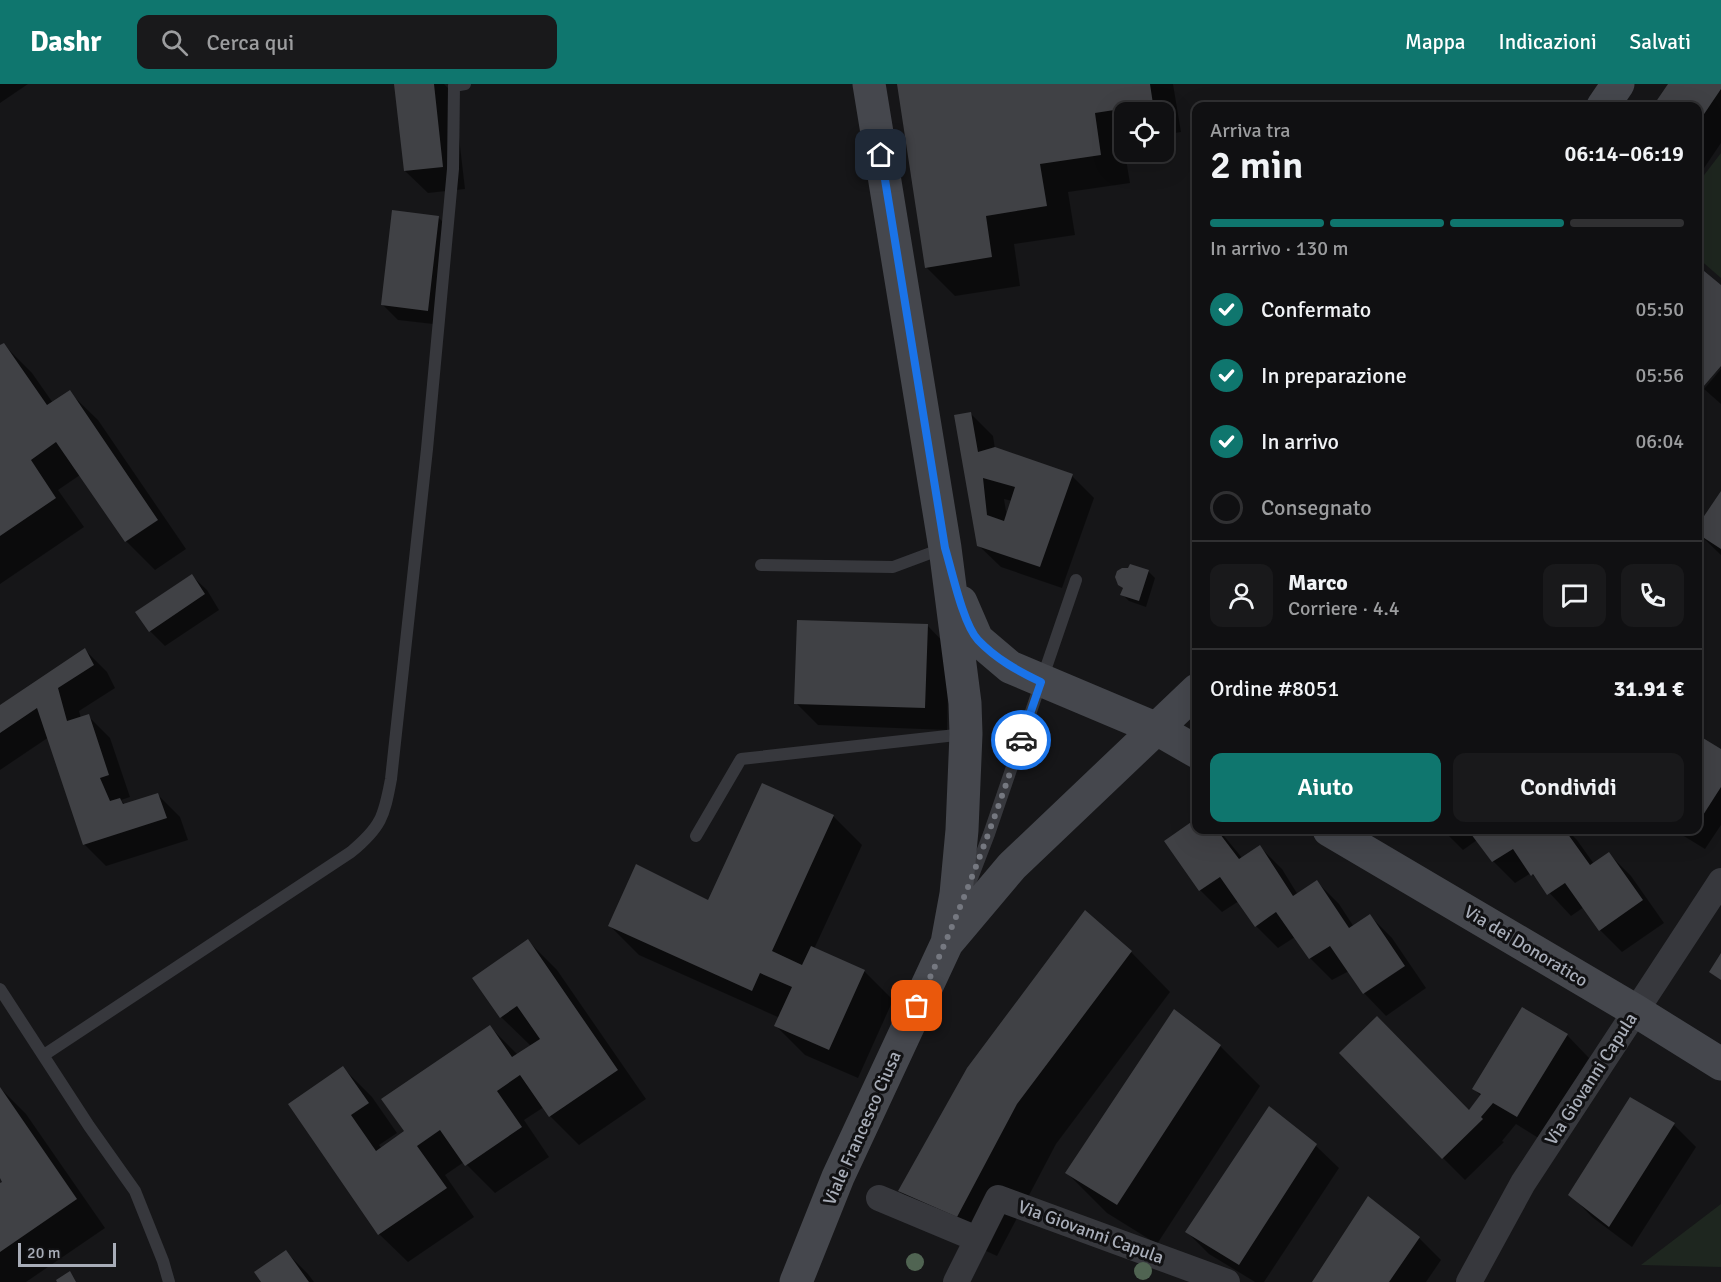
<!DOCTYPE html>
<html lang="it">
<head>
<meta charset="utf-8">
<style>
  body { margin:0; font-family:Signika,sans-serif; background:#19191b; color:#f1f3f6; height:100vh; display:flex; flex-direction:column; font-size:22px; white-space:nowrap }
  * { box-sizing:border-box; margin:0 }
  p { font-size:20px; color:#9c9d9f }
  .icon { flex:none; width:33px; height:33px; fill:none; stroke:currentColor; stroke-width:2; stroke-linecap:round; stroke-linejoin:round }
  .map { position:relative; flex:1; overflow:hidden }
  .side { position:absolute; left:1192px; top:18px; width:510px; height:732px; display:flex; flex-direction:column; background:#101012; border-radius:12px; box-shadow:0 6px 24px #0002,0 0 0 2px #303032 }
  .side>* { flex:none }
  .controls { position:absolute; left:1114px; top:18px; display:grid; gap:12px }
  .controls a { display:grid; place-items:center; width:60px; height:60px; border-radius:12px; background:#101012; box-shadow:0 6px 24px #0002,0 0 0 2px #303032; font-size:30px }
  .scale { position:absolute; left:18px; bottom:15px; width:98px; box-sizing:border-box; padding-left:6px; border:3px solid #a8adb8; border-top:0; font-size:16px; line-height:21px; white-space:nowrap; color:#a8adb8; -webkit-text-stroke:4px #111113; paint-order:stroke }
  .pin { position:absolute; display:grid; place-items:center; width:51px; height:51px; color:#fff; margin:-26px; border-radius:12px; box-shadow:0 3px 9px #0006 }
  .courier { position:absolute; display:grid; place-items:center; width:60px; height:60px; margin:-30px; border:4px solid #1a73e8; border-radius:50%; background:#fff; color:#222; box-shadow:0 2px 8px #0007 }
  .summary em { font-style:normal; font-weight:600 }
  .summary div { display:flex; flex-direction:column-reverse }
  .summary { display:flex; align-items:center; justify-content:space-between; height:102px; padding:0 18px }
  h1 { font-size:39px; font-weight:600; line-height:45px }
  .bar { display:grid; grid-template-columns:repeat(4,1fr); gap:9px 6px; align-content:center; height:72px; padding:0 18px }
  .bar i { height:8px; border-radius:4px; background:#303032 }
  .bar .current { background:#0f766e }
  .bar p { grid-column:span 4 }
  .line { display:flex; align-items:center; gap:15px; padding:0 18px; border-top:2px solid #303032 }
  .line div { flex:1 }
  .round { display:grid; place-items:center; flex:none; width:63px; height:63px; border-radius:12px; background:#19191b }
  ol { padding:0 18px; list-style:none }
  li { display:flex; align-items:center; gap:18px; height:66px }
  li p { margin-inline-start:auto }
  li .icon { padding:6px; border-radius:50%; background:#0f766e; color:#fff; stroke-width:4 }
  li:last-child { color:#9c9d9f }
  li i { width:33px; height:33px; border:3px solid #303032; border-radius:50% }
  .action { display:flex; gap:12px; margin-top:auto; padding:12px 18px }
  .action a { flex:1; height:69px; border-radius:12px; background:#0f766e; color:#fff; font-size:24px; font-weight:600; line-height:69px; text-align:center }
  .action a+a { background:#19191b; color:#f1f3f6 }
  header { display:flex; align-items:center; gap:36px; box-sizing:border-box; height:84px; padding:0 30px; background:#0f766e; color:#fff }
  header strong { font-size:28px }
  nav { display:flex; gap:33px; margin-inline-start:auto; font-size:21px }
  .search { width:420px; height:54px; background:#19191b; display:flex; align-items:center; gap:15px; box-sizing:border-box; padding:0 21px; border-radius:12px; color:#9c9d9f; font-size:22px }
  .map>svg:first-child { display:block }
</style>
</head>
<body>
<header>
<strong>Dashr</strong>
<div class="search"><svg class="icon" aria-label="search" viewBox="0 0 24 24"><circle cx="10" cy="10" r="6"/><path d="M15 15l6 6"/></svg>Cerca qui</div>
<nav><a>Mappa</a><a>Indicazioni</a><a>Salvati</a></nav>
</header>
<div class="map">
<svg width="1721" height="1198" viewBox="0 0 1721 1198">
  <rect width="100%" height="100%" fill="#161618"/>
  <path fill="#1e261f" d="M1721 69V194L1698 174V99Z
    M1721 1120V1183L1641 1181Z"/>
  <path fill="#0007" fill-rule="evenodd" d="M0 0H28L0 19Z
    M396 0H444L454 10 465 105 428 109 405 87Z
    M898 0H1173L1181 48 1164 51V28H1125V57H1123L1130 99 1068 108 1075 151 1014 160 1020 202 955 212 926 183Z
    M1670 0H1721V59L1698 93V22H1654Z
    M438 133 453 148 442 241 398 236 383 221Z
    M4 261 32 289 53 319 69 308 98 336 186 465 155 486 126 457 80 391 58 406 84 443 0 500V263Z
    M1721 285V320L1704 305Z
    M970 329 993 352 995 365 1072 392 1094 414 1062 504 1001 483 978 461ZM1004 415 1012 417 1007 433Z
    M1721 410V471L1698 449V444Z
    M1148 487 1155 494 1146 523 1129 517 1122 510 1124 505 1119 500Z
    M192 492 207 506 219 526 165 562 150 547Z
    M1197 525V539L1193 535Z
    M927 541 949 564 947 646 818 641 796 619Z
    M85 566 107 588 115 604 79 627 81 634 88 632 110 654 130 713 121 716 125 721 158 711 180 733 188 756 106 782 84 760 49 653 0 686V623Z
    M1698 653 1721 667V741L1705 765 1674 746H1698Z
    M833 732 862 761 814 865 864 887 893 916 858 994 805 971 776 942 780 934 639 871 610 842 709 818Z
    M1197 735V746H1219L1243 775 1260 763 1282 785 1298 811 1317 798 1339 820 1354 843 1370 832 1392 854 1426 904 1386 932 1364 909 1349 887 1332 896 1310 874 1295 853 1278 864 1256 842 1239 817 1222 828 1200 806 1166 757Z
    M1443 746H1535L1536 747 1567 746 1577 756 1594 780 1609 770 1631 792 1664 839 1622 868 1600 846 1584 823 1571 832 1531 789 1515 799 1493 777 1477 756 1463 766Z
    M528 857 557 886 646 1015 579 1061 550 1032 544 1023 524 1036 549 1073 495 1109 464 1078 445 1091 474 1133 408 1178 379 1150 291 1020 343 984 372 1013 397 1049 379 1061 382 1065 406 1048 490 943 518 971 531 962 501 933Z
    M1131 868 1170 908 1056 1060 997 1172 940 1146 900 1107Z
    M1567 951 1589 974 1540 1055 1516 1040 1502 1057 1504 1058 1465 1096 1443 1074 1469 1028 1481 1012 1474 1005Z
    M1220 962 1260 1002 1157 1160 1107 1129 1067 1089Z
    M0 1004 26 1030 105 1144 26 1198H0V1101L5 1098 0 1092Z
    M1270 1024 1316 1062 1339 1084 1264 1198H1255L1209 1170 1187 1148Z
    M1674 1041 1696 1063 1632 1163 1592 1133 1570 1110Z
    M1419 1154 1441 1176 1426 1198H1314Z
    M286 1168 308 1190 314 1198H263Z"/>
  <path fill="#404145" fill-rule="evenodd" d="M394 0H434L443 83 404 87Z
    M897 0H1150L1153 20 1095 29 1101 71 1040 80 1047 122 986 132 992 173 925 184Z
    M1668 0H1721V5L1698 39V22H1653Z
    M392 126 439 132 428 227 381 221Z
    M1698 182 1721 201V282L1703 303 1698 299Z
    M4 259 47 321 70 306 158 436 125 458 56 358 31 376 56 414 0 452V261Z
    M971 328 978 368 995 363 1073 390 1040 483 977 462 954 331ZM983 394 1015 403 1004 437 987 431Z
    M1721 407V465L1698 450V441Z
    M1130 480 1149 486 1139 517 1120 511 1123 504 1118 501 1115 493 1117 487 1122 484H1128Z
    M192 490 205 510 149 548 135 528Z
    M797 536 928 540 925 624 794 620Z
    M85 564 94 581 58 604 67 637 89 630 109 691 100 694 110 717 120 714 123 720 158 709 167 734 83 761 37 624 0 649V621Z
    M1698 651 1721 665V703L1698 739Z
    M762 699 834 731 772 867 802 881 811 862 865 886 829 966 774 942 792 903 760 889 752 907 608 842 636 780 708 816Z
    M1197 734V746H1217L1239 775 1260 761 1293 812 1317 796 1349 844 1370 830 1405 882 1363 910 1330 862 1309 875 1276 828 1255 843 1220 793 1199 807 1164 757Z
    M1468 746H1530L1532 748 1536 746H1565L1590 781 1609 768 1643 816 1599 847 1565 799 1547 811 1533 790 1531 792 1513 765 1492 778Z
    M1085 826 1132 867 1017 1020 957 1133 898 1107 967 984Z
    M528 855 618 986 549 1033 520 991 497 1007 522 1043 465 1082 440 1046 417 1062 447 1104 378 1151 288 1020 343 982 369 1019 351 1031 376 1067 404 1047 381 1015 490 941 512 973 540 955 517 922 500 934 472 894Z
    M1721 869V896L1709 888Z
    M1522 923 1568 950 1517 1033 1493 1019 1481 1033 1483 1035 1442 1075 1339 969 1377 932 1469 1026 1481 1010 1472 1005Z
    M1174 925 1221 961 1117 1121 1065 1089Z
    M0 1003 77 1115 0 1168V1099L2 1098 0 1094Z
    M1630 1013 1675 1039 1609 1143 1568 1111Z
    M1269 1022 1317 1060 1239 1181 1185 1148Z
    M1368 1112 1420 1153 1389 1198H1312Z
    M286 1166 309 1198H261L254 1188Z
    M70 1187 76 1198H57L56 1196Z"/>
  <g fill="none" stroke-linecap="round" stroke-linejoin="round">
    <path stroke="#37383d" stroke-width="12" d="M761 481 893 483 944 464
      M696 752 741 675 965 650
      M969 802 989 750 1076 496
      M0 905 89 1042 135 1107 163 1177 169 1198
      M44 971 351 768C381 743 384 733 391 695L427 365 453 85 454 2 465 0"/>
    <path stroke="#37383d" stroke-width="26" d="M879 1114 977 1155
      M956 1198 998 1114 1227 1198
      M1469 1198 1523 1099 1721 797"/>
    <path stroke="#45474d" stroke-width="33" d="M1603 22 1618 0
      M961 518 977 555 1010 583 1157 645 1197 668
      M1329 746 1636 927 1721 980
      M947 859 1012 782 1197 606
      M796 1198 838 1093 947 859 956 810 962 746 966 650 965 619 945 464 869 0"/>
  </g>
  <g fill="#506452">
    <circle cx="915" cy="1178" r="9"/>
    <circle cx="1143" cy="1187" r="9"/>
  </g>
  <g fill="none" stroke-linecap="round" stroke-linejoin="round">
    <path stroke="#757880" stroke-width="6" stroke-dasharray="0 10.8" d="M917 922C957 836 991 747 1021 656"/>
    <path stroke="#1a73e8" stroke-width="8" d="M881 71 945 464C952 487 963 540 978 556 996 575 1018 587 1041 598L1021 656"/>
  </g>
  <g text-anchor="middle" stroke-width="6" stroke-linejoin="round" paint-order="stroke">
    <g font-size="18" fill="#a8adb8" stroke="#111113">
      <text transform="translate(1526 862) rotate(31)" y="6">Via dei Donoratico</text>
      <text transform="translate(1591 995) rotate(-57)" y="6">Via Giovanni Capula</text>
      <text transform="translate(862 1044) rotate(-66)" y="6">Viale Francesco Ciusa</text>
      <text transform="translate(1091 1148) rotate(20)" y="6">Via Giovanni Capula</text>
    </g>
  </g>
</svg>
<div class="controls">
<a><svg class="icon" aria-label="locate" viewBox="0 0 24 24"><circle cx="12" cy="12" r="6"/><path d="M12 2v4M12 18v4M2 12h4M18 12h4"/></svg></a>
</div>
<div class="scale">20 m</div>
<div class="pin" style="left:917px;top:922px;background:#ea580c"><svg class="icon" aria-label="bag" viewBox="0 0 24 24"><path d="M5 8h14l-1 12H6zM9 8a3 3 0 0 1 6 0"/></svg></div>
<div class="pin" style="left:881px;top:71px;background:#1f2937"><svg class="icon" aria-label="home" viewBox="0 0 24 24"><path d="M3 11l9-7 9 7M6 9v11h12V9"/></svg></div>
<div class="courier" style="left:1021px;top:656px"><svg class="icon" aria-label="car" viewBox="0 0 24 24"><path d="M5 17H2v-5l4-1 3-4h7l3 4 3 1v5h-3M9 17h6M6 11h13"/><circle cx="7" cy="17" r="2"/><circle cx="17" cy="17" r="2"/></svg></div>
<section class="side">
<div class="summary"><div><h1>2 min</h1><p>Arriva tra</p></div><em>06:14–06:19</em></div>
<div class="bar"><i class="current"></i><i class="current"></i><i class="current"></i><i></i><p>In arrivo · 130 m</p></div>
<ol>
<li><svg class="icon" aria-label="check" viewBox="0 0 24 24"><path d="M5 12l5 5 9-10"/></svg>Confermato<p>05:50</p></li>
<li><svg class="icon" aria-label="check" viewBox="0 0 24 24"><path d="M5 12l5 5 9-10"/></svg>In preparazione<p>05:56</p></li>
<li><svg class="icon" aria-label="check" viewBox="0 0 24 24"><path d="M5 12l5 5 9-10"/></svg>In arrivo<p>06:04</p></li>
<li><i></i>Consegnato</li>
</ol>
<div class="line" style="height:108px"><a class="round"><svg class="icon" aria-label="person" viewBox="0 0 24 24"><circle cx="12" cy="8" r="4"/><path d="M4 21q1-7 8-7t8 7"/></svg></a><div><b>Marco</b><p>Corriere · 4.4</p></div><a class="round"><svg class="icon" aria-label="chat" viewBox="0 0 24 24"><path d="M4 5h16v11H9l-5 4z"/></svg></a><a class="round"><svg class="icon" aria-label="phone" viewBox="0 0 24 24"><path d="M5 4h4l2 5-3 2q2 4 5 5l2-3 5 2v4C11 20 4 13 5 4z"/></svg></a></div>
<div class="line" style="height:78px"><div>Ordine #8051</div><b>31.91 €</b></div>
<div class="action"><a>Aiuto</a><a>Condividi</a></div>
</section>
</div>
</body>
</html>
